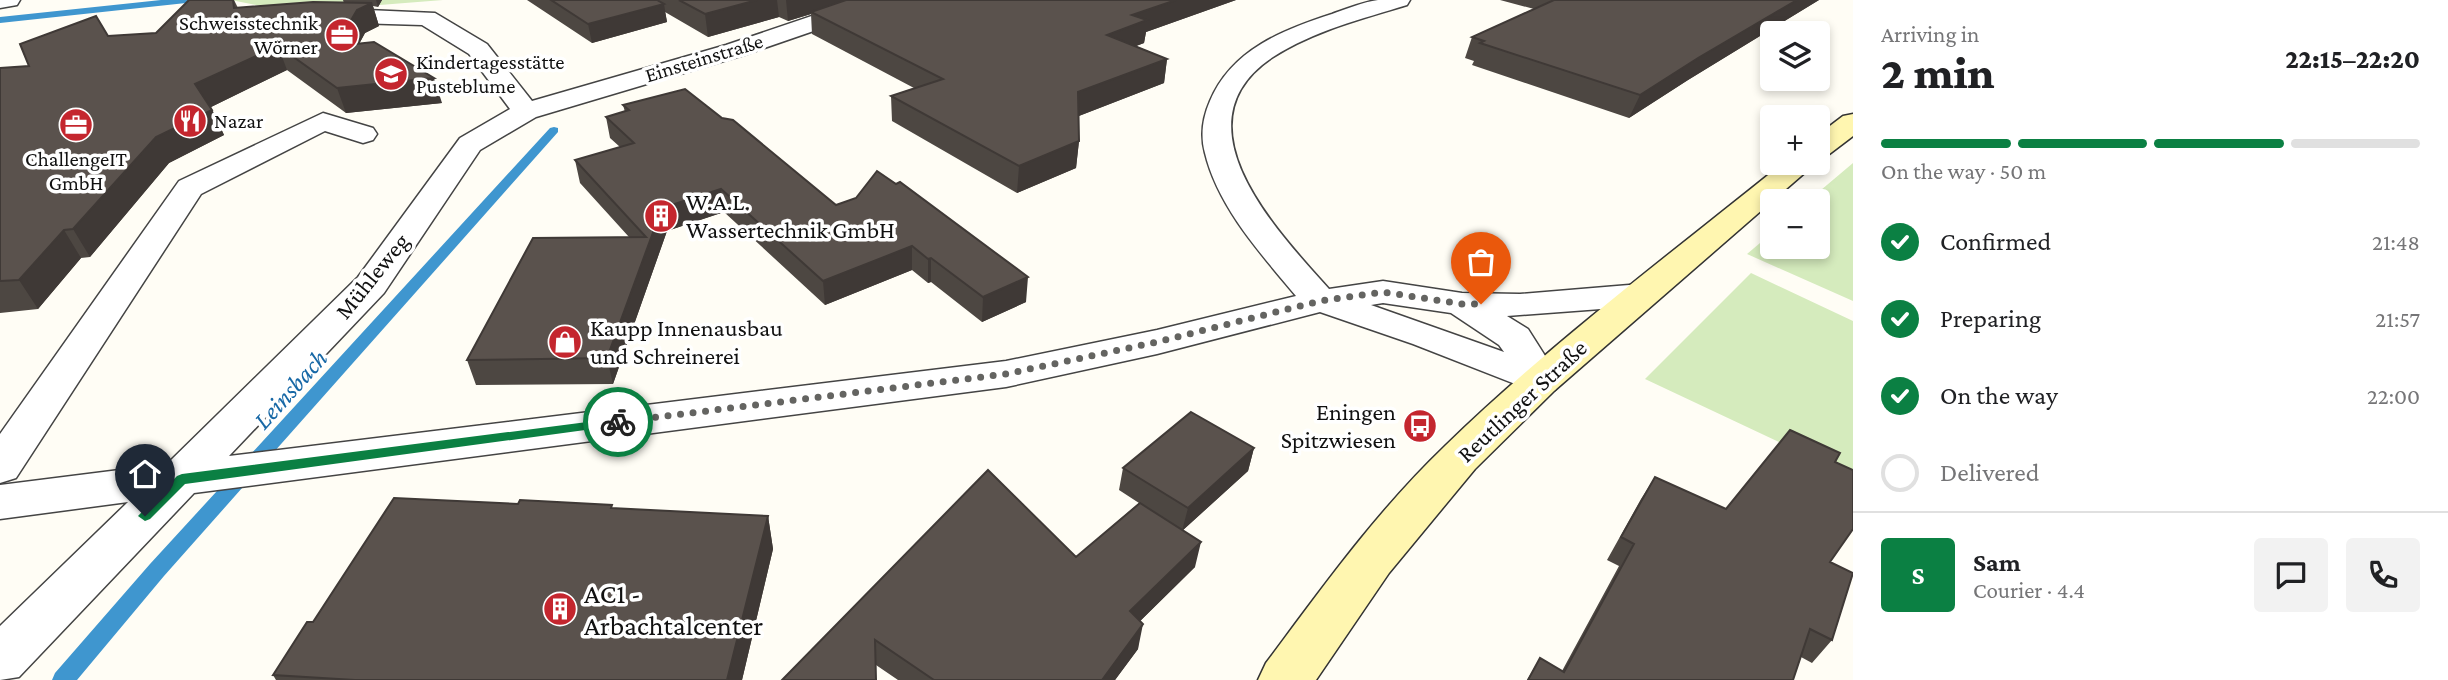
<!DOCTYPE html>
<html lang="en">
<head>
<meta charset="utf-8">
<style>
  body { margin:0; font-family:"Crimson Pro",serif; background:#f2f2f2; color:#202124; height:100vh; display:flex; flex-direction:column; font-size:26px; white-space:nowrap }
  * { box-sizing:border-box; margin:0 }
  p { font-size:23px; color:#757577 }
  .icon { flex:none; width:38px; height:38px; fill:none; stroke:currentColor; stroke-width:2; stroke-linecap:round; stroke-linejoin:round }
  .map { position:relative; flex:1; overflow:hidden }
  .side { display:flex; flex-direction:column; background:#fff; width:595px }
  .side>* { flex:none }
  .tools { position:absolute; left:1760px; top:21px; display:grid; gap:14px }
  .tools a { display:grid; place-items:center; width:70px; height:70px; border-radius:7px; background:#fff; box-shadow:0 4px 10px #0003; font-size:35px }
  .pin { position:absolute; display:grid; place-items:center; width:60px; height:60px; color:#fff; margin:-72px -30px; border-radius:50% 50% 50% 0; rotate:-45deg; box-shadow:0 0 7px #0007 }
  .pin .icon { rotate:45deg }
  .courier { position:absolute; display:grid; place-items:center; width:70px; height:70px; margin:-35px; border:5px solid #0b8043; border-radius:50%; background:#fff; color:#222; box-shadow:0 2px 9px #0007 }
  .summary em { font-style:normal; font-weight:800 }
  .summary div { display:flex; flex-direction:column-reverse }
  .summary { display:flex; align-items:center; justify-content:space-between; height:119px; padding:0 28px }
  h1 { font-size:46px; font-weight:800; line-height:52px }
  .bar { display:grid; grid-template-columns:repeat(4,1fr); gap:10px 7px; align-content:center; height:84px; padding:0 28px }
  .bar i { height:9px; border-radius:5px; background:#e0e0e0 }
  .bar .current { background:#0b8043 }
  .bar p { grid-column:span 4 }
  .line { display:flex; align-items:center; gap:18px; padding:0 28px; border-top:2px solid #e0e0e0 }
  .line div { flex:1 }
  .round { display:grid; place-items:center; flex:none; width:74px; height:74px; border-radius:7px; background:#f2f2f2 }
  ol { padding:0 28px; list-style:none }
  li { display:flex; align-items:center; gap:21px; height:77px }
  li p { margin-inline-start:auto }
  li .icon { padding:7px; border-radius:50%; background:#0b8043; color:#fff; stroke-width:4 }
  li:last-child { color:#757577 }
  li i { width:38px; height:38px; border:4px solid #e0e0e0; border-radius:50% }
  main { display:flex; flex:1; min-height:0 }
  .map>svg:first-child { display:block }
</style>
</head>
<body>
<main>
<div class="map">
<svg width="1853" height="680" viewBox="0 0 1853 680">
  <rect width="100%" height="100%" fill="#fffdf5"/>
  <path fill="#d5ebbd" d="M231 0H443L291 12Z
    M1853 163V301L1747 254 1773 232V247H1818V201H1808Z
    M1751 273 1853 321V477L1645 379Z"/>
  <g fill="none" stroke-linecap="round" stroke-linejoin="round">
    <path fill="#3f96cf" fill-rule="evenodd" d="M161 0H191L186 3 0 23V17Z
      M554 127 558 128V132L164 576 77 680H52L55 673 150 564 550 128Z"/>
    <g stroke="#444" stroke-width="3">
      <path id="pedestrian" d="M323 113 373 128 377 134 373 140 363 143 325 131 201 194 16 478 0 483V434L179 181Z"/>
    </g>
    <g stroke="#444" stroke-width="3">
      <path id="minor" d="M0 0H20L17 5 0 8Z
        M859 0H892L889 5 744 55 536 117 480 150 384 293 229 456 1006 361 1157 330 1296 296C1261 254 1218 207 1205 153 1200 135 1203 117 1210 101 1232 49 1283 30 1332 14 1346 9 1363 2 1378 0 1388 0 1400 0 1410 0L1407 5C1362 19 1313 31 1273 57 1173 123 1277 231 1329 289L1383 281 1462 293 1520 294 1641 284 1654 287 1659 295 1654 303 1641 306 1507 316 1528 329 1561 381 1555 390 1541 394 1413 344 1320 312 1157 354 1006 387 194 493 19 677 0 680V626L128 502 0 519V485L167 464 358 277 460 138 510 109 469 54 422 25 322 22 314 20 311 15 314 10 322 8 435 13 487 44 532 101 726 45ZM1383 303 1451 313 1499 345 1504 352 1371 305Z"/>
    </g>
    <g stroke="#333" stroke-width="3">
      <path id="secondary" d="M1853 114V136L1828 155 1818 158V135L1843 116Z
        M1783 163H1816L1555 390 1475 469 1389 573 1316 680H1258L1266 663C1322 588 1377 511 1445 446 1550 344 1669 255 1783 163Z"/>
    </g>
    <use href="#pedestrian" fill="#fff" fill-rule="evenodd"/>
    <use href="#minor" fill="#fff" fill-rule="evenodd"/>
    <use href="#secondary" fill="#fff6b0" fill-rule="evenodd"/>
  </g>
  <path fill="#4d4742" d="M189 0H234L238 8 344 3 343 0H382L378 7 373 6 379 26 365 33 359 44 442 103 346 113 287 70 211 107 224 135 169 163 90 257 81 258 38 309 0 313V68L29 66 108 36 156 33Z
    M527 0H1236L1146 32 1144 43 1136 46 1167 59 1164 83 1079 116V141L1076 168 1017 193 892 121 891 96 914 88 812 34 811 14 788 21 779 17 708 37 665 12 667 22 592 43Z
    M1500 0H1819L1688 80 1629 118 1472 65 1474 61 1465 58 1472 37 1534 9Z
    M623 105 722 118 836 205 1026 302 982 322 931 282 928 283 912 270 825 305 724 212 667 231 613 384 476 385 467 360 629 237 580 183 575 160 620 147 610 138 606 117 625 112Z
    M1254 448 1248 471 1183 530 1195 567 1140 621 1138 649 1115 680H898L876 665V680H782L1076 557 1139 503 1119 490 1123 468Z
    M1835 462 1830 562 1832 640 1812 663 1801 657 1793 680H1527L1540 658 1562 671 1619 566 1607 560 1641 499 1655 477 1726 509Z
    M518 504 612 505V508L768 516 773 549 742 680H276L273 675 313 622Z"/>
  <path fill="#3f3936" d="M376 0H382L378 7Z
    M757 0H777L779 17 708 37 705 14Z
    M786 0H851L811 12V14L788 21Z
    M1176 0H1236L1146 32 1144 43 1105 58 1107 35 1132 15Z
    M1797 0H1819L1688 80 1629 118 1640 95 1698 58Z
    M372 3 379 26 365 33 345 70 336 46 357 10Z
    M664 4 667 22 592 43 588 24Z
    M278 46 287 70 207 109 195 84Z
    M1167 59 1164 83 1076 117 1078 92Z
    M434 78 442 103 346 113 337 88Z
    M212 110 224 135 169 163 90 257 73 229 156 137Z
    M1079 141 1076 168 1017 193 1019 166Z
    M721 189 724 212 667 231 613 384 607 358 662 208Z
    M64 230 81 258 38 309 19 280Z
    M912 246V270L825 305 823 281Z
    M931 258V282L928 283V259Z
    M1028 277 1026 302 982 322 983 297Z
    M1254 448 1248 471 1182 531 1188 508Z
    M768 516 773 549 742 680H727Z
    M1201 542 1195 567 1125 636 1130 611Z
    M1143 624 1138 649 1115 680H1102Z"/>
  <path fill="#5a524d" stroke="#3f3936" stroke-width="2" d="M189 0H233L234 8 313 2 372 3 357 10 336 46 374 42 434 78 337 88 278 46 195 84 212 110 156 137 73 229 64 230 19 280 0 281V68L29 66 20 44 96 16 108 36 156 33Z
    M551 0H657L664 4 588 24Z
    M679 0H757L705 14Z
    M846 0H1176L1132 15 1147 20 1107 35 1167 59 1078 92 1079 141 1019 166 891 96 943 79 811 12Z
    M1554 0H1797L1698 58 1640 95 1480 43 1484 41 1472 37Z
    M685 89 722 118 733 120 836 205 856 198 877 171 896 184 900 182 1028 277 983 297 931 258 928 259 912 246 823 281 721 189 662 208 607 358 467 360 533 238 646 237 575 160 634 143 606 117 629 110 623 105Z
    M1191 412 1254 448 1188 508 1123 468Z
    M1790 430 1840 453 1835 462 1853 470V529L1830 562 1853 573 1832 640 1810 629 1793 680H1528L1540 658 1564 672 1634 544 1621 537 1655 477 1726 509Z
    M988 470 1076 557 1140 503 1201 542 1130 611 1143 624 1102 680H934L875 640 876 680H782Z
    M394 498 518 504 520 500 612 505 611 508 768 516 727 680H355L273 675 307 622H313Z"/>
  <path fill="#0b8043" d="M618 418 624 422 622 425 185 484 150 519 145 521 138 516 177 476 182 474Z"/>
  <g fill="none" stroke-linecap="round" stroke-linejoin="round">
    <path stroke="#646461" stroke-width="7" stroke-dasharray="0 12.6" d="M618 422 1006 374 1157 342 1320 301 1383 292 1462 304H1481"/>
  </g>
  <defs>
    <g id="office-disc" transform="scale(1.75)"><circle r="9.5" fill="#c4262e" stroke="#fff"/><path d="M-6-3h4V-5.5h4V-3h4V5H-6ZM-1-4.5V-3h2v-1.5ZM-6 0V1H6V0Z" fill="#fff"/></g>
    <g id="school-disc" transform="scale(1.75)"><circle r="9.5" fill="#c4262e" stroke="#fff"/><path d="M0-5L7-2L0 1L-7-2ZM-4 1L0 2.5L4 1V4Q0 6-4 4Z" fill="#fff"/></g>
    <g id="restaurant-disc" transform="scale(1.75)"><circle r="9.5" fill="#c4262e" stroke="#fff"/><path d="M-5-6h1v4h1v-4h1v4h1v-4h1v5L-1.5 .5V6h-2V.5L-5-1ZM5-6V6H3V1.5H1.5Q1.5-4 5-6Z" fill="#fff"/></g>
    <g id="building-disc" transform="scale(1.75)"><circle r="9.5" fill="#c4262e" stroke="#fff"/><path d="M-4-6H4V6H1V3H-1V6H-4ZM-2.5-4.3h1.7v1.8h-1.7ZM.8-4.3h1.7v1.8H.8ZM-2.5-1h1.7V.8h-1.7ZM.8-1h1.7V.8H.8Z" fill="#fff"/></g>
    <g id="shop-disc" transform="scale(1.75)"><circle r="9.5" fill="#c4262e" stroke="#fff"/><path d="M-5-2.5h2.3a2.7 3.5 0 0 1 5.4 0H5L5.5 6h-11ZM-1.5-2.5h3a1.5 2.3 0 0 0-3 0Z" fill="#fff"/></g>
    <g id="bus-disc" transform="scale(1.75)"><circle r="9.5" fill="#c4262e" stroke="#fff"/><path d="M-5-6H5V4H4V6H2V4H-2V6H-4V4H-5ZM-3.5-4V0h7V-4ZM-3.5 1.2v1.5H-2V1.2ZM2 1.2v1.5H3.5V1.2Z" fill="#fff"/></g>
  </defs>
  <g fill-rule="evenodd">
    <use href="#office-disc" x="342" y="35"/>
    <use href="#school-disc" x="391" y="74"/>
    <use href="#restaurant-disc" x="190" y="121"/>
    <use href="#office-disc" x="76" y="125"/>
    <use href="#building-disc" x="661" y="216"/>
    <use href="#shop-disc" x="565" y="342"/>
    <use href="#bus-disc" x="1420" y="426"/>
    <use href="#building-disc" x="560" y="609"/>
  </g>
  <g text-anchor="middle" stroke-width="7" stroke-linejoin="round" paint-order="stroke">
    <g font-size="21" fill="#111" stroke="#fff" text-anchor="start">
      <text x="318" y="30" text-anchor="end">Schweisstechnik<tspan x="318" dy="24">Wörner</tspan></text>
      <text x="416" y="69">Kindertagesstätte<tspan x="416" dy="24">Pusteblume</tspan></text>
      <text x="214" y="128">Nazar</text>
      <text x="76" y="166" text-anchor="middle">ChallengeIT<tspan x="76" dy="24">GmbH</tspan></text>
    </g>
    <g font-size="21" fill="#111" stroke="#fff">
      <text transform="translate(704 58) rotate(-17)" y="7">Einsteinstraße</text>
    </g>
    <g font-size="24" fill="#111" stroke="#fff" text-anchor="start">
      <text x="686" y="210">W.A.L.<tspan x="686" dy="28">Wassertechnik GmbH</tspan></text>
      <text x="590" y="336">Kaupp Innenausbau<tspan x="590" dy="28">und Schreinerei</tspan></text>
      <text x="1396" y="420" text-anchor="end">Eningen<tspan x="1396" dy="28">Spitzwiesen</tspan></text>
    </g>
    <g font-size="24" fill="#111" stroke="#fff">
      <text transform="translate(372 276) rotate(-51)" y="8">Mühleweg</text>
      <text transform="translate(1522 401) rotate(-43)" y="8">Reutlinger Straße</text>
    </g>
    <g font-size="26" font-style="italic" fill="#1768a6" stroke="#fff">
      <text transform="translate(290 389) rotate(-48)" y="9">Leinsbach</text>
    </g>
    <g font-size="28" fill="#111" stroke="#fff" text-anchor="start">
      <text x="584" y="603">AC1 -<tspan x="584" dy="32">Arbachtalcenter</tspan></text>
    </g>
  </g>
</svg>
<div class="tools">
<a><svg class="icon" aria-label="layers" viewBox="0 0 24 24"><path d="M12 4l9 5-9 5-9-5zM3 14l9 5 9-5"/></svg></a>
<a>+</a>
<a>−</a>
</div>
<div class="pin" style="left:1481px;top:304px;background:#ea580c"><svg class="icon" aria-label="bag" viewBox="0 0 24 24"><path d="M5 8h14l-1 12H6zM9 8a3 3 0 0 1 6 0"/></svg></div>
<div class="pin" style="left:145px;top:516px;background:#1f2937"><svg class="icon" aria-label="home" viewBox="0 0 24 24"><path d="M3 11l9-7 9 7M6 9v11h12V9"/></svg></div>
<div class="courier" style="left:618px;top:422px"><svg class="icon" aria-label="bike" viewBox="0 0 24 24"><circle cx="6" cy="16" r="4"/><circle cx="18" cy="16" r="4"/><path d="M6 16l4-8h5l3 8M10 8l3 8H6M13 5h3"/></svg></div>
</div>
<section class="side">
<div class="summary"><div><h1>2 min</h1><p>Arriving in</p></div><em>22:15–22:20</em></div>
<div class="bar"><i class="current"></i><i class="current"></i><i class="current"></i><i></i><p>On the way · 50 m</p></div>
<ol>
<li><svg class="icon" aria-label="check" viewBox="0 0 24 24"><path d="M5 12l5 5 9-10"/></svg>Confirmed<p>21:48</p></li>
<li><svg class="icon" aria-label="check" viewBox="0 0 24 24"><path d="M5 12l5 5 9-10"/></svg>Preparing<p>21:57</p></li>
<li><svg class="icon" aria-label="check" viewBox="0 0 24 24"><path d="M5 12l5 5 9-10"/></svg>On the way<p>22:00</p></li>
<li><i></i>Delivered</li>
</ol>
<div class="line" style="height:126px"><b class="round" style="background:#0b8043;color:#fff">S</b><div><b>Sam</b><p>Courier · 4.4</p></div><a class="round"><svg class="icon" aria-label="chat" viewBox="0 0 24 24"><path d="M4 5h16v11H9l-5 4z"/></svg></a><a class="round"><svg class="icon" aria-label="phone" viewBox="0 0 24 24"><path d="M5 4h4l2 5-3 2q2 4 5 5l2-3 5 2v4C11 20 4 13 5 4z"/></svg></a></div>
</section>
</main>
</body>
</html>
